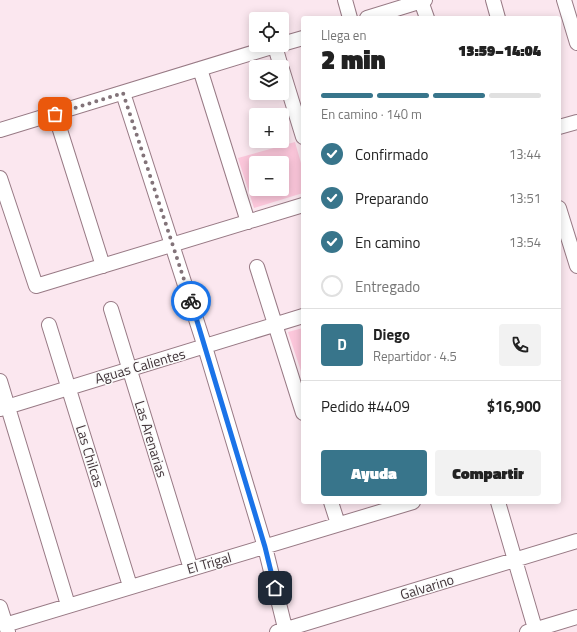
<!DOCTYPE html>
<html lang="es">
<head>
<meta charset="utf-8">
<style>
  body { margin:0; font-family:"Titillium Web",sans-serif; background:#f2f2f2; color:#222; height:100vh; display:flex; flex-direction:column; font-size:15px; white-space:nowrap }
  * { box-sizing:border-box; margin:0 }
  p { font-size:13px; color:#767676 }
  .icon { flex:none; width:22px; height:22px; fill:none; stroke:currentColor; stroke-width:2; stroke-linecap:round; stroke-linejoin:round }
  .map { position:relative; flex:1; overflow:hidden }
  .drawer { position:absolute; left:301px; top:16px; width:260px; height:488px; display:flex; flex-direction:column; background:#fff; border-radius:4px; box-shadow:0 2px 10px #0003 }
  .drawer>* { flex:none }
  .fabs { position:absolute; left:249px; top:12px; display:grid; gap:8px }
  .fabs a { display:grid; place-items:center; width:40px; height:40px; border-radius:4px; background:#fff; box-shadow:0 2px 10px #0003; font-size:20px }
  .pin { position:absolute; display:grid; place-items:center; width:34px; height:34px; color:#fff; margin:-17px; border-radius:8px; box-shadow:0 2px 6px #0006 }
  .courier { position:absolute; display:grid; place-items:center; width:40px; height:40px; margin:-20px; border:3px solid #1a73e8; border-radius:50%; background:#fff; color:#222; box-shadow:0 1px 5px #0007 }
  .overview em { font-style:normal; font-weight:800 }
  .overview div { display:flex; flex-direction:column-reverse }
  .overview { display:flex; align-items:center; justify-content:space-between; height:68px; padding:0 20px }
  h1 { font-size:26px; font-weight:800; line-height:30px }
  .bar { display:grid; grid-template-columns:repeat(4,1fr); gap:6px 4px; align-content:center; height:48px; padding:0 20px }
  .bar i { height:5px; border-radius:3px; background:#e0e0e0 }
  .bar .on { background:#38758b }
  .bar p { grid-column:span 4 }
  .line { display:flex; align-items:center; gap:10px; padding:0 20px; border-top:1px solid #e0e0e0 }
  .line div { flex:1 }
  .round { display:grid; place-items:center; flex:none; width:42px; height:42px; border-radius:4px; background:#f2f2f2 }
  ol { padding:0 20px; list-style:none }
  li { display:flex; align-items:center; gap:12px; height:44px }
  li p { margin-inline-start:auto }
  li .icon { padding:4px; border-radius:50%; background:#38758b; color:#fff; stroke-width:4 }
  li:last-child { color:#767676 }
  li i { width:22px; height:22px; border:2px solid #e0e0e0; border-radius:50% }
  .action { display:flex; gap:8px; margin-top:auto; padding:8px 20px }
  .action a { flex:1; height:46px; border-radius:4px; background:#38758b; color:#fff; font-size:16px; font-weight:800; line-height:46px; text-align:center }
  .action a+a { background:#f2f2f2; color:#222 }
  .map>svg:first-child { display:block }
</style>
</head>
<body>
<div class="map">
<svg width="577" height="632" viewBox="0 0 577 632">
  <rect width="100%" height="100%" fill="#fbe7ef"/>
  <path fill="#fcc7db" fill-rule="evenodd" d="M295 142 303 170V193L254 208 238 158ZM256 163H282V189H256Z
    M303 328V377L288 332Z"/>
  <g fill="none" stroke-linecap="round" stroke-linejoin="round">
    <g stroke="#987a85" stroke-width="16">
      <path id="minor" d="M345 0 350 18
        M493 0 498 18
        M564 0 577 43
        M421 1 427 18
        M367 18 425 0
        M282 44 303 38
        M275 46 281 67
        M200 69 248 222
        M282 69 303 137
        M123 93 205 347 265 547 286 632
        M55 114 103 266
        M559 127 577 122
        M0 130 278 45
        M0 178 36 286 303 205
        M559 208 577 266
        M257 267 303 413
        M111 309 191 569
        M49 325 130 586
        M0 381 68 605
        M0 409 303 316
        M331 502 338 524
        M498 502 536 632
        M0 607 8 632
        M5 625 413 502
        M277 632 577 541
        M527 632 577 617"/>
    </g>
    <use href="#minor" stroke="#fff" stroke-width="14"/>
  </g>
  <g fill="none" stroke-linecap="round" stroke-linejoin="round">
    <path stroke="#827379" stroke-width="4" stroke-dasharray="0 7.2" d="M55 114 123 93 191 301"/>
    <path stroke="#1a73e8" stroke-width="5" d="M191 301 265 547 275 588"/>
  </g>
  <g text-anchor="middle" stroke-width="3" stroke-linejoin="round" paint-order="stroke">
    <g font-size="14" fill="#413439" stroke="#fbfbfb">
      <text transform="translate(140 366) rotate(-16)" y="5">Aguas Calientes</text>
      <text transform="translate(151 439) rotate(73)" y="5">Las Arenarias</text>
      <text transform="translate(90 456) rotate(73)" y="5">Las Chilcas</text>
      <text transform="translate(209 563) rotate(-16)" y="5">El Trigal</text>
      <text transform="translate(427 587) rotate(-17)" y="5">Galvarino</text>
    </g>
  </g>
</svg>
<div class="fabs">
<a><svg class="icon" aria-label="locate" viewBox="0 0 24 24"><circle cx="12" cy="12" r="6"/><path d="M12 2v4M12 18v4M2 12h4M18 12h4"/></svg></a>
<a><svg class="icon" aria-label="layers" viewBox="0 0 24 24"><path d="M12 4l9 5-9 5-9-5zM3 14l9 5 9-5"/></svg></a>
<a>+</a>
<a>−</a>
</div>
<div class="pin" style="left:55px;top:114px;background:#ea580c"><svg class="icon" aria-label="bag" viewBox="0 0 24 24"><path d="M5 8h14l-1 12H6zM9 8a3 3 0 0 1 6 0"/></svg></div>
<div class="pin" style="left:275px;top:588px;background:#1f2937"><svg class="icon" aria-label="home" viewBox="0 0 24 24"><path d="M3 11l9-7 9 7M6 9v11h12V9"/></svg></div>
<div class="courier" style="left:191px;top:301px"><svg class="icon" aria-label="bike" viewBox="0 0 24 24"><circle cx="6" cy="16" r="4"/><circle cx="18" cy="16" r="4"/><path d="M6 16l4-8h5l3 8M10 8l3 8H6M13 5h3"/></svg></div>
<section class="drawer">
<div class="overview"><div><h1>2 min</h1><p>Llega en</p></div><em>13:59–14:04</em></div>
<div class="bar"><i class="on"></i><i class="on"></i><i class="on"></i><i></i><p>En camino · 140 m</p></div>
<ol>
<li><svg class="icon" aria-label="check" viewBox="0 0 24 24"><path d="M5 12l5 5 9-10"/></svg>Confirmado<p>13:44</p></li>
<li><svg class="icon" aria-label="check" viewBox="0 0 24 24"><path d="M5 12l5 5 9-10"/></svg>Preparando<p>13:51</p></li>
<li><svg class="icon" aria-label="check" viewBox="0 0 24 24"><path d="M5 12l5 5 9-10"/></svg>En camino<p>13:54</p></li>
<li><i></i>Entregado</li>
</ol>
<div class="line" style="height:72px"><b class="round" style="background:#38758b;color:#fff">D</b><div><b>Diego</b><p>Repartidor · 4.5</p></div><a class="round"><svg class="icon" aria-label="phone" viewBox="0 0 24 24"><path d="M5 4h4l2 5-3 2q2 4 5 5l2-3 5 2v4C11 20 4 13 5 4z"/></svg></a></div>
<div class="line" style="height:52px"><div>Pedido #4409</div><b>$16,900</b></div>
<div class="action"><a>Ayuda</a><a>Compartir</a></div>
</section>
</div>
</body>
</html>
